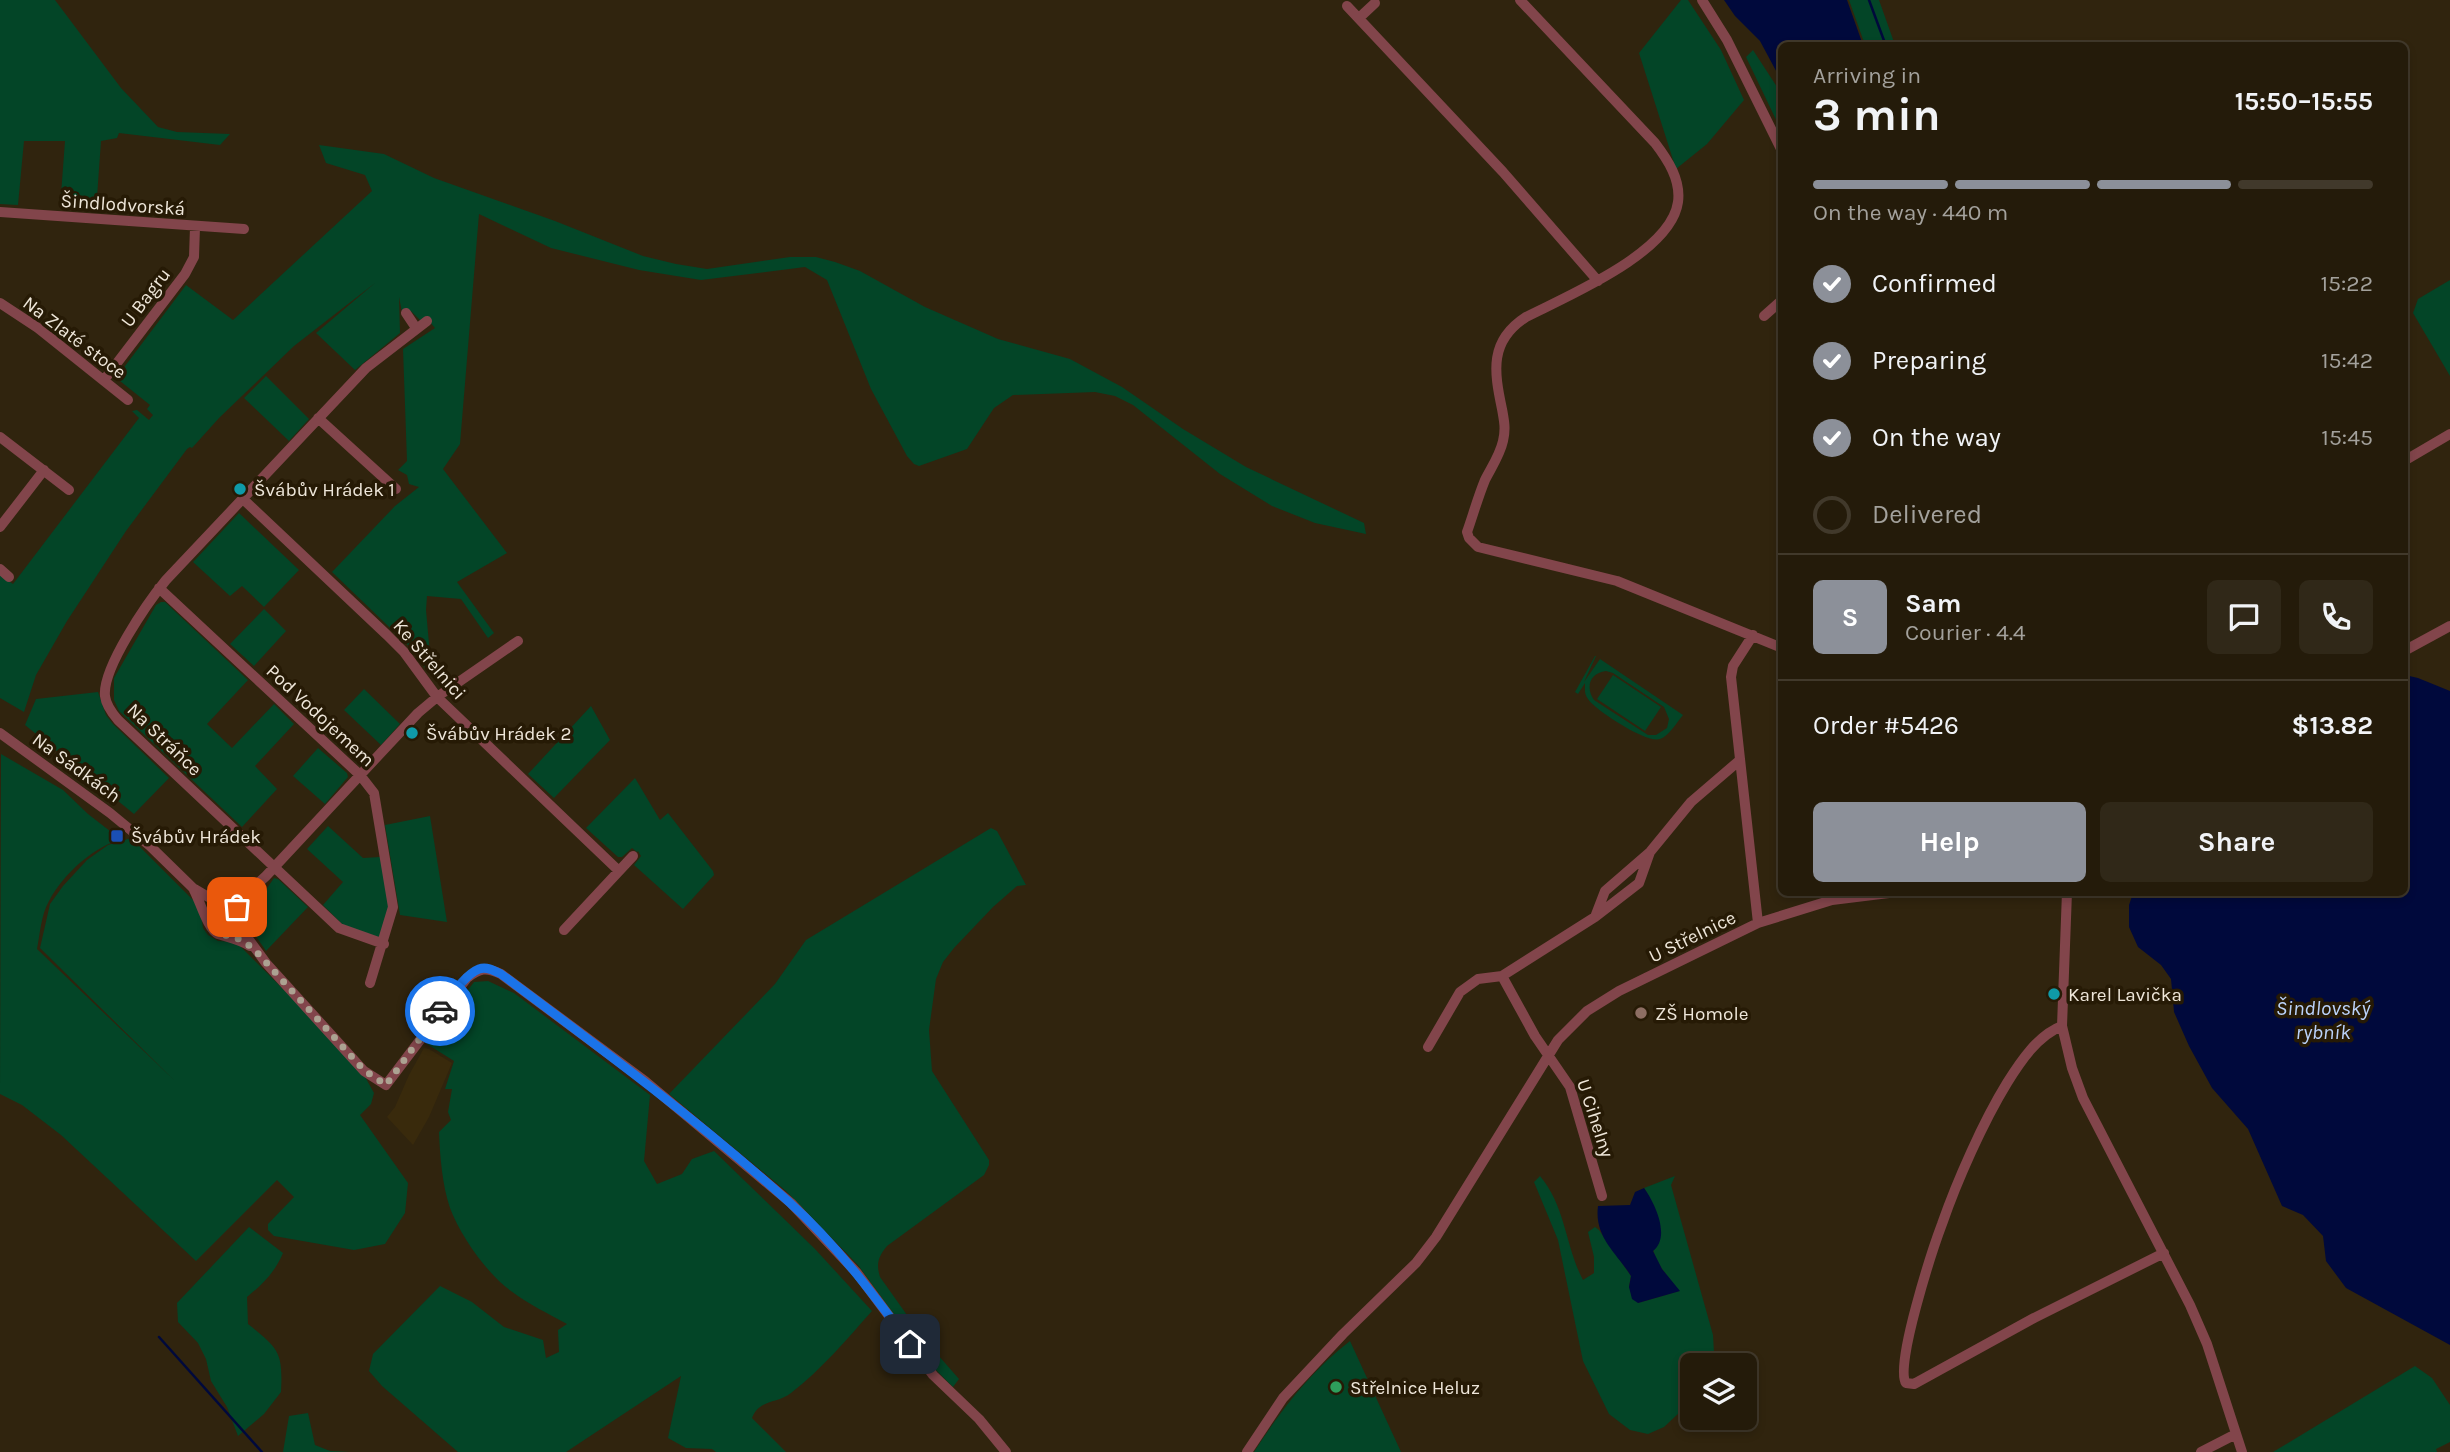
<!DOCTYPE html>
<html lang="en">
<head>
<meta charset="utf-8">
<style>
  body { margin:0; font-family:Karla,sans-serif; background:#302818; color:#f1f3f6; height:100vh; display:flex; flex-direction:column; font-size:26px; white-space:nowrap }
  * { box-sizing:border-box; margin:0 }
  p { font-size:23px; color:#a3a19c }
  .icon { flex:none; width:38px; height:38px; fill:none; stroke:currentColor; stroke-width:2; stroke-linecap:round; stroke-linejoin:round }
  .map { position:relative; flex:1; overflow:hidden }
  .drawer { position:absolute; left:1778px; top:42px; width:630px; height:854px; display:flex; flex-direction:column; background:#241b0a; border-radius:10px; box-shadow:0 4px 10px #0003,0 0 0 2px #41392b }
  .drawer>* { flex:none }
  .fabs { position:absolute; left:1680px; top:1353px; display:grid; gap:14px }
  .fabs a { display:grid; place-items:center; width:77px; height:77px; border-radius:10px; background:#241b0a; box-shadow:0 4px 10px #0003,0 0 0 2px #41392b; font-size:35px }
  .pin { position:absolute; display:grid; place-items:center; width:60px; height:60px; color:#fff; margin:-30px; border-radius:14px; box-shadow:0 4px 10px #0006 }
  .courier { position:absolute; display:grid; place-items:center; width:70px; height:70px; margin:-35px; border:5px solid #1a73e8; border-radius:50%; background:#fff; color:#222; box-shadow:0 2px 9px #0007 }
  .overview em { font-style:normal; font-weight:700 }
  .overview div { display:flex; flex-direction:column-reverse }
  .overview { display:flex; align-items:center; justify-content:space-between; height:119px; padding:0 35px }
  h1 { font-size:46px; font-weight:700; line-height:52px }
  .bar { display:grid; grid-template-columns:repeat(4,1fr); gap:10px 7px; align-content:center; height:84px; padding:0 35px }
  .bar i { height:9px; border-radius:5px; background:#41392b }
  .bar .on { background:#8c9099 }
  .bar p { grid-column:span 4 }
  .line { display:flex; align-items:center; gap:18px; padding:0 35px; border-top:2px solid #41392b }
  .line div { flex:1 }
  .round { display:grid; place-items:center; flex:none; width:74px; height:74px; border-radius:10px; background:#302818 }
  ol { padding:0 35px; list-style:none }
  li { display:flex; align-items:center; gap:21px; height:77px }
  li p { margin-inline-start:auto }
  li .icon { padding:7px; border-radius:50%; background:#8c9099; color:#fff; stroke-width:4 }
  li:last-child { color:#a3a19c }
  li i { width:38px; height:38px; border:4px solid #41392b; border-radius:50% }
  .action { display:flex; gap:14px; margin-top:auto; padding:14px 35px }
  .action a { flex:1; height:80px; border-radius:10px; background:#8c9099; color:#fff; font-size:28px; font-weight:700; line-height:80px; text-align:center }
  .action a+a { background:#302818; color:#f1f3f6 }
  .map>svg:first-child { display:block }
</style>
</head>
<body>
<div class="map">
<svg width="2450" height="1452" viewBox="0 0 2450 1452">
  <rect width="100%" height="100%" fill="#30240e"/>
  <path fill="#392a0c" d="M424 1048 429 1049 452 1063 429 1117 413 1145 387 1117 395 1107 409 1075Z"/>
  <path fill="#034527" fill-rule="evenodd" d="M0 0H55L121 88 158 127 177 132 230 134 220 145 119 133 117 138 101 141 96 211 60 208 65 141H24L18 205 0 204Z
    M1681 0H1688L1721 50 1744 100 1707 144 1676 169 1639 53Z
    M1849 0H1879L1895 45H1865Z
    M1753 50 1781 93V130L1746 57Z
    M319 145 384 154 434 178 555 221 643 256 676 264 707 269 790 257H816L835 262 860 271 925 307 998 339 1070 359 1122 387 1183 429 1246 467 1364 523 1366 534 1315 523 1272 506 1220 474 1133 405 1115 396 1095 392 1013 395 994 408 967 449 919 466 914 464 907 456 871 389 827 280 805 267 701 280 639 270 551 248 479 214 460 444 443 469 507 553 457 582 494 633 488 638 461 599 427 596 426 610 431 666 425 668 413 650 332 572 395 506 419 487 409 484 407 475 398 470 407 461 403 349 435 328 428 320H420L411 311 403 317 399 297 400 333 355 370 316 333 375 283 294 346 219 418 192 448 190 447 187 449 126 531 67 621 36 675 24 712 0 698V575L13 584 139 418 132 411 137 410 149 420 153 415 147 409 150 405 120 381 119 374 186 285 233 320 372 191 365 175 326 163Z
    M2450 280V376L2413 313 2418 299Z
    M266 376 309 419 289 441 244 398Z
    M239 513 299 570 264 607 242 586 230 596 193 562Z
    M161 602H165L248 680 207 724 232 748 274 704 294 724 255 766 277 789 242 827 119 711 114 700V678L156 605Z
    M264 609 286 631 254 666 230 644Z
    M1595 656H1596L1584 682 1600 659 1683 715C1677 722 1669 736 1660 739 1647 744 1595 710 1588 699 1584 694 1585 689 1585 683L1578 694 1575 692ZM1606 671 1613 673 1664 707 1669 719 1667 728 1656 735H1648L1594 700C1585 687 1590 673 1606 671Z
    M1613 675 1661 707 1645 731 1597 699Z
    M364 689 400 724 381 745 344 710Z
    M98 692 106 715 113 724 169 778 134 814 25 725 36 699Z
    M591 706 610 740 554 798 528 774Z
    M318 748 347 773 348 777 325 804 293 776Z
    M1 754 63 790 88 814 119 838 127 837C94 846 65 872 49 901 41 915 40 934 37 949L175 1081 40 948 50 904 63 886 87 860 108 845 131 838 200 907 203 928 208 935 218 941 236 942 293 999 363 1073 374 1093 371 1104 360 1115 408 1183 405 1213 385 1244 354 1250 274 1236 268 1230V1224L294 1197 277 1180 196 1261 61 1135 22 1105 0 1094Z
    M635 778 660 820 668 813 713 871 714 875 683 909 634 865 641 856 638 851 637 852 632 848 622 857H618L586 828Z
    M430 816 447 922 400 915 385 825Z
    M328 826 363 858 380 857 390 907 380 938 343 925 323 905 343 882 307 849Z
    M991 828 997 831 1026 885 1017 886 993 907 954 948 943 962 936 979 929 1030 932 1071 989 1160V1165L984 1175 887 1246C878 1257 876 1264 880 1277L924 1339 959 1379 953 1387 930 1364 858 1265 786 1191 669 1094 775 984 806 940Z
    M274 878 278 879 308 907 266 951 253 932 250 913Z
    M488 981 514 993 650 1095 644 1161 657 1184 682 1174 692 1159 714 1151 815 1249 872 1311C847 1339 821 1370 791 1393 777 1404 759 1399 752 1418L786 1452H716L712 1449 686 1448 668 1438 681 1376 566 1452H458L382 1386 369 1371 373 1354 440 1286 472 1302 504 1327 543 1340 546 1358 559 1352 558 1330 567 1324C549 1314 528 1304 511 1291 487 1274 460 1235 450 1208 442 1184 440 1156 439 1132L451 1120 448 1112 452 1089H445L454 1061 427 1044 474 982Z
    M1540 1176C1566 1207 1565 1246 1583 1280L1594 1273V1257L1588 1232 1595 1227 1599 1230 1631 1276 1629 1287 1638 1303 1679 1291C1670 1278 1655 1264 1653 1248 1650 1227 1657 1206 1644 1188L1675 1176 1671 1185 1713 1335 1714 1353 1707 1365H1692V1392L1680 1412 1664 1427 1648 1434 1630 1430 1609 1414 1583 1361 1558 1240 1534 1182Z
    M249 1227 283 1253C275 1272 263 1284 247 1297L248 1324C279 1349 283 1352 281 1392L264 1414 238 1436 227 1407 211 1381 206 1359 198 1343 178 1322 177 1303Z
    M1350 1341 1401 1452H1254C1281 1410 1310 1372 1350 1341Z
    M2415 1366 2432 1378 2450 1405V1442L2436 1449 2437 1452H2273Z
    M308 1413 315 1445 330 1451 349 1452H283L289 1416Z"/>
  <path fill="#00093c" d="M1724 0H1847L1863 45 1782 46 1781 80 1760 41 1735 16Z
    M2405 675 2418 678 2450 691V1345L2346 1288 2326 1261 2323 1236 2303 1215 2282 1206 2248 1129 2212 1088 2189 1046 2174 1012 2171 979 2161 965 2138 947 2129 927V905L2133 893 2404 892Z
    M1644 1188C1655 1203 1671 1237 1653 1251L1662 1269 1680 1291 1638 1303 1632 1299 1629 1287 1631 1276C1616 1252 1594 1237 1598 1206L1630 1205 1635 1192Z"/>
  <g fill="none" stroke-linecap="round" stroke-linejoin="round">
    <path stroke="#00093c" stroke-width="2.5" d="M1869 0 1886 46
      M159 1337 262 1452"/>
    <path stroke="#82454b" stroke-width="10" d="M1520 0 1655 143C1668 160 1681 180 1678 202 1671 253 1567 296 1526 317 1489 341 1494 371 1502 409 1504 420 1506 429 1503 441 1500 455 1491 468 1485 480 1478 497 1473 515 1467 532L1469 538 1478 547 1617 581 1782 648
      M1702 0 1727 40 1782 151
      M1347 6 1503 172 1598 281
      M1359 18 1375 3
      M0 212 244 229
      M0 303 38 328 128 400
      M406 313 416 328
      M1764 316 1782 300
      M104 380 185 274 194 257 195 227
      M318 418 396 489
      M0 437 69 490
      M2404 461 2450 434
      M243 499 387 635 404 652 437 697 619 871
      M0 527 44 470
      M0 569 9 577
      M159 588 360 775 374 793 393 907 370 983
      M1753 635 1733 666 1731 677 1758 923
      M2404 651 2450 626
      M0 733 110 813 150 846 193 888 210 898 227 902 237 907 244 933 266 963 364 1071 386 1085 467 978C480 968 486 967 501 974L645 1081 791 1203 857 1273 933 1375 979 1419 1006 1452
      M194 890C200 901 208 930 218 934 230 938 239 939 250 946
      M2067 892 2062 1026 2072 1068 2083 1098 2190 1305 2207 1344 2242 1452
      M227 902 251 890 266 876 418 713 437 697 518 641
      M1595 917 1605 891 1650 852 1691 802 1740 760
      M564 930 633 856
      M384 944 339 928 118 720C112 713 106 705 105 696 102 668 148 602 166 580L366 368 427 321
      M1502 976 1535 1036 1570 1087 1602 1196
      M2062 1026C2038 1035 2020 1062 2007 1083 1983 1122 1957 1181 1942 1224 1933 1248 1894 1367 1906 1383L1914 1384 2034 1318 2164 1253
      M1428 1047 1460 992 1478 979 1502 976 1595 917 1639 883 1650 852
      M1247 1452 1283 1398 1343 1334 1416 1263 1436 1237 1558 1040 1587 1011 1619 991 1758 923 1832 900 1897 892
      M2201 1452 2236 1434"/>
  </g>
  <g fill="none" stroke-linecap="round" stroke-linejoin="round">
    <path stroke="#aca292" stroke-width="7" stroke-dasharray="0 12.6" d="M237 907C244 920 240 932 225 935L239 939 253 948 364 1070 386 1085 440 1011"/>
    <path stroke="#1a73e8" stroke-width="9" d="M440 1011C450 998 464 975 479 969 487 966 495 971 501 974 599 1047 698 1120 789 1202 836 1244 873 1294 910 1344"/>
  </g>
  <g fill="#0f9aa8" stroke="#261a05" stroke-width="2.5">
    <circle cx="240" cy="489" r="7"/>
    <circle cx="412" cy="733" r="7"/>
    <circle cx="2054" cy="994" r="7"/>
  </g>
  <rect fill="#1a4fb4" stroke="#261a05" stroke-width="2.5" x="110" y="829" width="14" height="14" rx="3.5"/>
  <circle fill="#8d6e63" stroke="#261a05" stroke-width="2.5" cx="1641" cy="1013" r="7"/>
  <circle fill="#2e9e5b" stroke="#261a05" stroke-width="2.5" cx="1336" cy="1387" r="7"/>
  <g text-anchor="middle" stroke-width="7" stroke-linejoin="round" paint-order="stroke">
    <g font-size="19" fill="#eee6d9" stroke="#261a05">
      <text transform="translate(123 204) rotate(4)" y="7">Šindlodvorská</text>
      <text transform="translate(145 297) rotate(-53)" y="7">U Bagru</text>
      <text transform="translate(75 337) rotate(37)" y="7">Na Zlaté stoce</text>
      <text transform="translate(430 659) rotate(49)" y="7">Ke Střelnici</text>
      <text transform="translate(321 715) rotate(43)" y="7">Pod Vodojemem</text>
      <text transform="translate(165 739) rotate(44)" y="7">Na Stráňce</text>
      <text transform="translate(77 767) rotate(36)" y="7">Na Sádkách</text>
      <text transform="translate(1692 936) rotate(-26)" y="7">U Střelnice</text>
      <text transform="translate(1596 1118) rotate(72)" y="7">U Cihelny</text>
    </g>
    <g font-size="19" fill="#eee6d9" stroke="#261a05" text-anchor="start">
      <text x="254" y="496">Švábův Hrádek 1</text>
      <text x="426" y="740">Švábův Hrádek 2</text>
      <text x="131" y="843">Švábův Hrádek</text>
      <text x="2068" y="1001">Karel Lavička</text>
      <text x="1655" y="1020">ZŠ Homole</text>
      <text x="1350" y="1394">Střelnice Heluz</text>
    </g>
    <g font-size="21" font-style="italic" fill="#bbd3fb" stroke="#261a05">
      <text x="2323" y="1015">Šindlovský<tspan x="2323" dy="24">rybník</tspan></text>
    </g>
  </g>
</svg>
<div class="fabs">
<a><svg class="icon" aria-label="layers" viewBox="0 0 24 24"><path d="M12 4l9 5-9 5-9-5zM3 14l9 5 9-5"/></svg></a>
</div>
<div class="pin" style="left:237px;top:907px;background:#ea580c"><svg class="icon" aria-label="bag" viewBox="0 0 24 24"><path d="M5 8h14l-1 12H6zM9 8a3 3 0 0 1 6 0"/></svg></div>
<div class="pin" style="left:910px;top:1344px;background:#1f2937"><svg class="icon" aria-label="home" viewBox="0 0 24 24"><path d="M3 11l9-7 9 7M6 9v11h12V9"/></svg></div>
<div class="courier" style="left:440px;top:1011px"><svg class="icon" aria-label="car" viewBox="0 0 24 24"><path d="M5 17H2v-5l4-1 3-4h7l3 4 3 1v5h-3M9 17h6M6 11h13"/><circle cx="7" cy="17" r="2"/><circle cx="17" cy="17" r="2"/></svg></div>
<section class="drawer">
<div class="overview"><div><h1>3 min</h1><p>Arriving in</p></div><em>15:50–15:55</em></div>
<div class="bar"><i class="on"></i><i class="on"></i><i class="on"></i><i></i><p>On the way · 440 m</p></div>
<ol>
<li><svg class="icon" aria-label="check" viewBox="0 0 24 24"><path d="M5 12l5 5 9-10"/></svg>Confirmed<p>15:22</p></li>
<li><svg class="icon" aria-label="check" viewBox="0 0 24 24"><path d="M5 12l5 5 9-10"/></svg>Preparing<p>15:42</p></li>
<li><svg class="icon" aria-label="check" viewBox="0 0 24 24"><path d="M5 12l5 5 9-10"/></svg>On the way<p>15:45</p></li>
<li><i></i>Delivered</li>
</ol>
<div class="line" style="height:126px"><b class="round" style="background:#8c9099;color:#fff">S</b><div><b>Sam</b><p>Courier · 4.4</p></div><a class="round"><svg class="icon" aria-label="chat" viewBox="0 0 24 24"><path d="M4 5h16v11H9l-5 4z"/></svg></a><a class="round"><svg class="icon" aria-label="phone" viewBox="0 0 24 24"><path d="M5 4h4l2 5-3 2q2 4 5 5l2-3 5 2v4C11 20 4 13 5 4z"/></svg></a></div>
<div class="line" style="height:91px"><div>Order #5426</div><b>$13.82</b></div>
<div class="action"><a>Help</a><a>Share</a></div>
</section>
</div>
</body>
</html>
